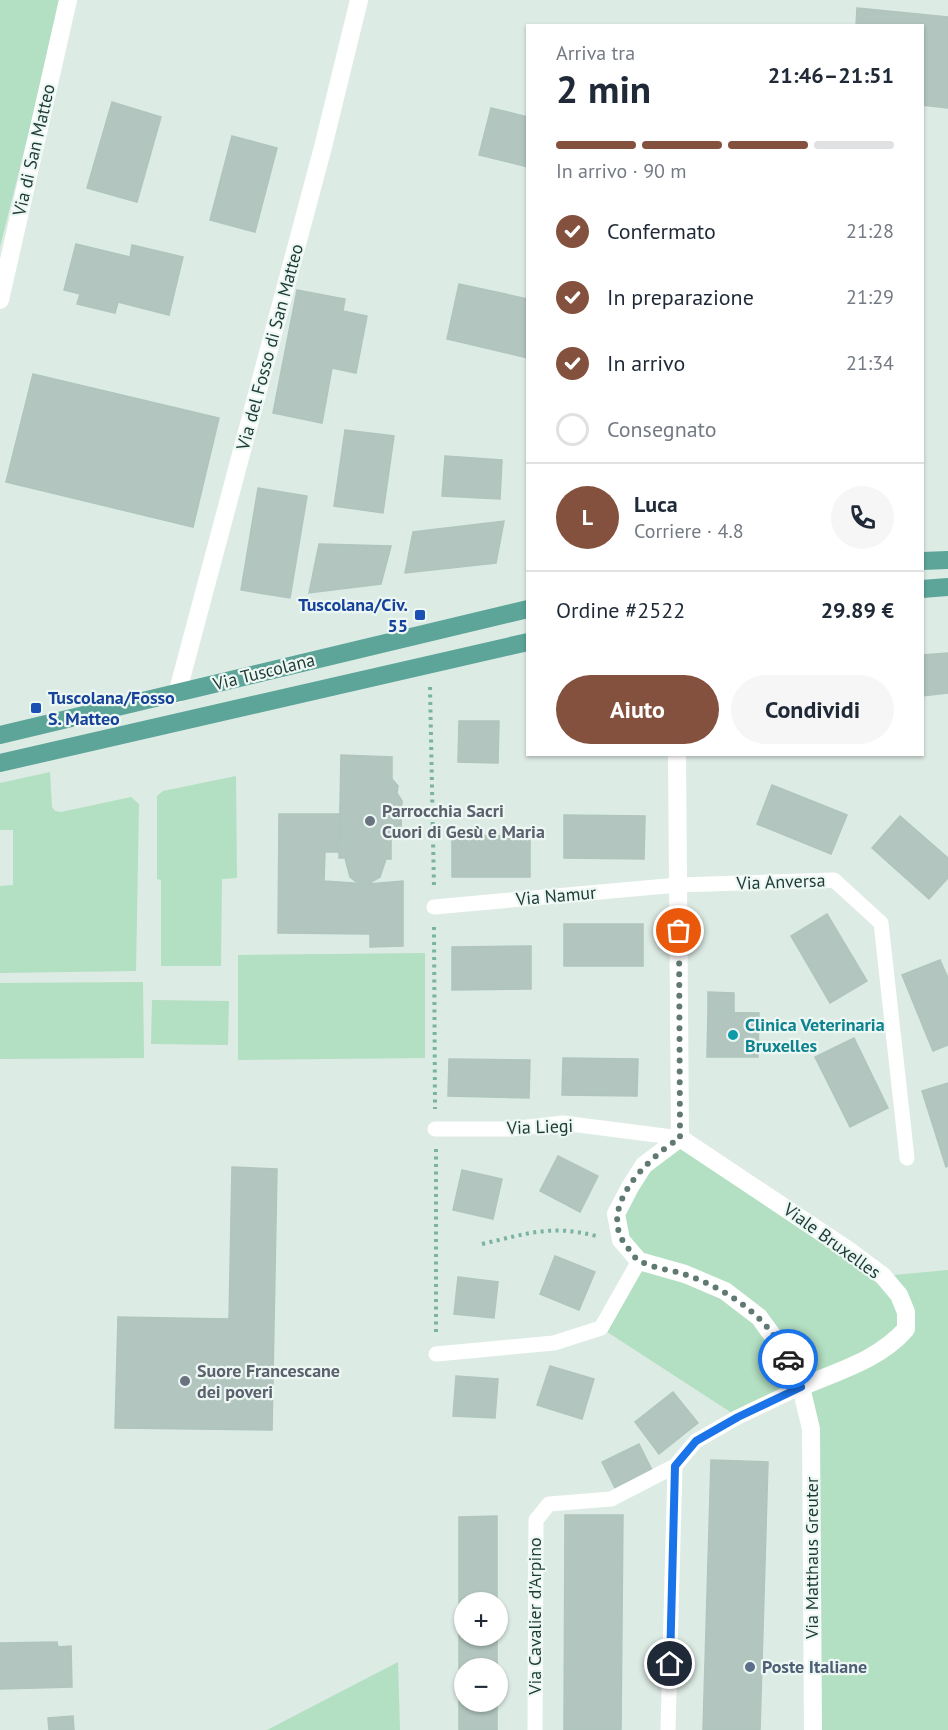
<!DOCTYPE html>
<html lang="it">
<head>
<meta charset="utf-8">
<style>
  body { margin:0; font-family:"PT Sans",sans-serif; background:#f6f6f7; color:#1f2937; height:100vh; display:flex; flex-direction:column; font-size:22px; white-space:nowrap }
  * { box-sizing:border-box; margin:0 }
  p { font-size:20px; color:#747a83 }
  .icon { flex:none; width:33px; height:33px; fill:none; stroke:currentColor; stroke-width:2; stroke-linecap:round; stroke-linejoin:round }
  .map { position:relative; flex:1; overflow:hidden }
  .sheet { position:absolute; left:526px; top:24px; width:398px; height:732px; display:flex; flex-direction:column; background:#fff; border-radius:0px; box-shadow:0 2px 4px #0004 }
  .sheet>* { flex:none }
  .controls { position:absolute; left:454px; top:1592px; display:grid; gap:12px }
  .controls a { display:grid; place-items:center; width:54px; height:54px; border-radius:50%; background:#fff; box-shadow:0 2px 4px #0004; font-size:30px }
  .pin { position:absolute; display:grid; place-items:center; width:51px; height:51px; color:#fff; margin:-26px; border:3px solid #fff; border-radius:50%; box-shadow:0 2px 6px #0007 }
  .courier { position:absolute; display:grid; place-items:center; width:60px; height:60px; margin:-30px; border:4px solid #1a73e8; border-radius:50%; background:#fff; color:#222; box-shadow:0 2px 8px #0007 }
  .headline em { font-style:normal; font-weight:600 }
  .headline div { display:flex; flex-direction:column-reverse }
  .headline { display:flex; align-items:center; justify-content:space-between; height:102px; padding:0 30px }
  h1 { font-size:39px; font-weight:600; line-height:45px }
  .bar { display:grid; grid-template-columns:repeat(4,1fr); gap:9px 6px; align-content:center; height:72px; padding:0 30px }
  .bar i { height:8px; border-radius:4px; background:#e0e1e3 }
  .bar .selected { background:#84513e }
  .bar p { grid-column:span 4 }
  .line { display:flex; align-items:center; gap:15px; padding:0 30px; border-top:2px solid #e0e1e3 }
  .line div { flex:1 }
  .round { display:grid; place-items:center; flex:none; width:63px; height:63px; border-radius:32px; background:#f6f6f7 }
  ol { padding:0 30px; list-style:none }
  li { display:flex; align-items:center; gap:18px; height:66px }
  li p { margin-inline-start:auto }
  li .icon { padding:6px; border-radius:50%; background:#84513e; color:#fff; stroke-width:4 }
  li:last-child { color:#747a83 }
  li i { width:33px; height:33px; border:3px solid #e0e1e3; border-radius:50% }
  .primary-button { display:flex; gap:12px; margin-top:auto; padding:12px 30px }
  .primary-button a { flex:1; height:69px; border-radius:36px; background:#84513e; color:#fff; font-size:24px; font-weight:600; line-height:69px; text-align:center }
  .primary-button a+a { background:#f6f6f7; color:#1f2937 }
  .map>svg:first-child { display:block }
</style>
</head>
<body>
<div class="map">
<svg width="948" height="1730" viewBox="0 0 948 1730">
  <rect width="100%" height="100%" fill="#ddebe5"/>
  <path fill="#b3dfc2" d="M0 0H62L0 247Z
    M50 772 52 807 55 811 61 812 131 797 139 804 136 971 0 973V886L13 885V830H0V783Z
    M236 776 237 878 222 879 221 966H161V880L157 879V796L163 791Z
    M425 953V1058L238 1060V955Z
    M143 982 144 1058 0 1059V983Z
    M152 1000 229 1001 228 1045 151 1044Z
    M680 1138 883 1276 948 1270V1730H813L801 1387 738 1417 601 1328 639 1261 616 1214 644 1165Z
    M398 1662 400 1730H267Z"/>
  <path fill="#b2c5bf" stroke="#afc5bd" stroke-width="1.5" d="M857 8 948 17V108L922 105V26H856Z
    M112 102 161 117 137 202 87 188Z
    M491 108 528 117V167L479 155Z
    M232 136 277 148 255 232 210 220Z
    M76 244 130 257 132 245 183 257 169 315 118 302 115 313 77 304 80 294 64 290Z
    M459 284 528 299V358L447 339Z
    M297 290 345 299 343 311 367 316 356 373 332 368 322 423 273 413Z
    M33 374 219 418 193 527 6 482Z
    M345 430 394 436 383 513 334 506Z
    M445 456 502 460 500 499 442 496Z
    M258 488 307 496 290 598 241 590Z
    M504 521 496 563 405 573 413 532Z
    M319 544 391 546 381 584 309 593Z
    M948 653V693L922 696V655Z
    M459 721H499L498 763 458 762Z
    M341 755 392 757V779L398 786 397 793 402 801 401 829 399 834 391 839V859H386L380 877 368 884 355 881 350 877 345 858H339Z
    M772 785 847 815 831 854 757 824Z
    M279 814H339L338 852H325L324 881 368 884 403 881V946L370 947V934L278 933Z
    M564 815 645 816 644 859 564 858Z
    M900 816 948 858V878L929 899 872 848Z
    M452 835 530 836V877H452Z
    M827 914 867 981 830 1003 791 936Z
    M564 924H643V966H564Z
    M531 946V989L452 990V947Z
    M940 960 948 978V1045L933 1051 902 975Z
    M708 992 734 993V1012H708Z
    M708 1012 759 1013 758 1057H707Z
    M854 1038 888 1108 850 1127 815 1057Z
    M563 1058 638 1059 637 1096 562 1095Z
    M449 1059 530 1060 529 1098 448 1096Z
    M948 1083V1166L946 1167 922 1091Z
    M558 1156 598 1176 580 1212 540 1191Z
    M232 1167 277 1169 272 1430 115 1428 118 1317 229 1319Z
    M462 1170 502 1179 493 1219 453 1210Z
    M555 1256 595 1272 579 1310 540 1294Z
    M458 1277 498 1282 494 1318 454 1314Z
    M550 1366 594 1379 582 1419 537 1405Z
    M456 1376 498 1379 495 1418 453 1416Z
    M673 1392 698 1423 659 1454 635 1422Z
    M639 1444 652 1470 615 1488 602 1462Z
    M711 1460 768 1462 760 1730H703Z
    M565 1515H623L621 1730H564Z
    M497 1516V1602H465V1635H497V1668H465V1701H497V1730H459V1517Z
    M57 1642 58 1647 71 1646 72 1687 0 1689V1643Z
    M73 1716 74 1730H49L48 1718Z"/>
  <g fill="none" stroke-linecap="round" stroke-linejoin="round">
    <path stroke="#7ab2a4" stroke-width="4" stroke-dasharray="3 4.5" stroke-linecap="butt" d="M430 687 434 887
      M434 927 435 1109
      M436 1149V1334
      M482 1244C526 1234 551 1224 596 1236"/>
    <path stroke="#fff" stroke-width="15" d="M434 907 678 885 834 880 881 923 907 1158
      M435 1129H510L563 1123 680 1138
      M436 1354 554 1343 601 1328 639 1261
      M535 1730 536 1520 549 1504 611 1499 675 1466 696 1441 738 1417 801 1387
      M668 1730 675 1466"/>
    <path stroke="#fff" stroke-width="18" d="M0 300 68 0
      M177 694 323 147 359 0
      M677 754 680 1138
      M680 1138 644 1165 630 1187 616 1214 621 1240 639 1261 685 1274 725 1291 759 1317 783 1350 801 1387 811 1429 813 1730
      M680 1138 848 1250 883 1276 899 1295 906 1312V1329C879 1360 838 1371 801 1387"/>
    <path stroke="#5ca598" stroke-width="18" d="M922 561 948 560
      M922 589 948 587
      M0 735 528 609
      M0 763 528 642"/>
  </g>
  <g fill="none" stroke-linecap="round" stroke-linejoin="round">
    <path stroke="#607973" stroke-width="6" stroke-dasharray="0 10.8" d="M679 931 680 1138C648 1158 594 1209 628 1248 631 1252 635 1259 640 1261 652 1268 671 1270 684 1274 727 1289 768 1316 788 1359"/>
    <path stroke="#1a73e8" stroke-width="8" d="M670 1664 675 1466 696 1441 738 1417 801 1387 788 1359"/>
  </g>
  <g fill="#1a4fb4" stroke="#edf7f3" stroke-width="2">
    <rect x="414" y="609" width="12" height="12" rx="3"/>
    <rect x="30" y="702" width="12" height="12" rx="3"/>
  </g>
  <g fill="#6b7280" stroke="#edf7f3" stroke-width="2">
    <circle cx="370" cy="821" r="6"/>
    <circle cx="185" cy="1381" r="6"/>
  </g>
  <circle fill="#0f9aa8" stroke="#edf7f3" stroke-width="2" cx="733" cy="1035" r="6"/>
  <circle fill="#5c6f8a" stroke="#edf7f3" stroke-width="2" cx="750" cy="1667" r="6"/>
  <g text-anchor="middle" stroke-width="4.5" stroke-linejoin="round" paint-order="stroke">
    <g font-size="18" fill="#1d3b35" stroke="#edf7f3">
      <text transform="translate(34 150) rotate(-77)" y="6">Via di San Matteo</text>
      <text transform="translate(270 347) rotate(-75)" y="6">Via del Fosso di San Matteo</text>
      <text transform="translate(264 672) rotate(-14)" y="6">Via Tuscolana</text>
      <text transform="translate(781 882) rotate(-2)" y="6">Via Anversa</text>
      <text transform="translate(556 896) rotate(-5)" y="6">Via Namur</text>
      <text transform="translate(540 1127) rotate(-2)" y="6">Via Liegi</text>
      <text transform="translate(832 1241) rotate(36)" y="6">Viale Bruxelles</text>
      <text transform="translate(812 1558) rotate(-90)" y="6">Via Matthaus Greuter</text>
      <text transform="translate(535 1616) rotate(-90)" y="6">Via Cavalier d'Arpino</text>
    </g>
    <g font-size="18" font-weight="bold" fill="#164399" stroke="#edf7f3" text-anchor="end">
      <text x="408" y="611">Tuscolana/Civ.<tspan x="408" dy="21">55</tspan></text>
      <text x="48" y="704" text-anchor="start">Tuscolana/Fosso<tspan x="48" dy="21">S. Matteo</tspan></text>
    </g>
    <g font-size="18" font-weight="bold" fill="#5b616d" stroke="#edf7f3" text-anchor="start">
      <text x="382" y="817">Parrocchia Sacri<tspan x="382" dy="21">Cuori di Gesù e Maria</tspan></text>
      <text x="197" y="1377">Suore Francescane<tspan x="197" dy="21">dei poveri</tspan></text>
    </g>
    <g font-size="18" font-weight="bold" fill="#0d838f" stroke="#edf7f3" text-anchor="start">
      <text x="745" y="1031">Clinica Veterinaria<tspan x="745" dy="21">Bruxelles</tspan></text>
    </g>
    <g font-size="18" font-weight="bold" fill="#4e5e75" stroke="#edf7f3" text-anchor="start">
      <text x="762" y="1673">Poste Italiane</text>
    </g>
  </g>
</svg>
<div class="controls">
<a>+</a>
<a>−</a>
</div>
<div class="pin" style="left:679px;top:931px;background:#ea580c"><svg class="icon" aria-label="bag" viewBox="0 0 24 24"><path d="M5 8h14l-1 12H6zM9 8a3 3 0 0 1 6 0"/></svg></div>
<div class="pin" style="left:670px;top:1664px;background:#1f2937"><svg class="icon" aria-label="home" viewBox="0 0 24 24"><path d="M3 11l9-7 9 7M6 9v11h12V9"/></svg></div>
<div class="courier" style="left:788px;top:1359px"><svg class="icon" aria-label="car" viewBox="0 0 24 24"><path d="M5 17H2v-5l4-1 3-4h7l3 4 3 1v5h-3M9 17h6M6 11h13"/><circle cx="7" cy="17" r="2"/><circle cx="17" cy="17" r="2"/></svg></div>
<section class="sheet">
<div class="headline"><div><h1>2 min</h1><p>Arriva tra</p></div><em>21:46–21:51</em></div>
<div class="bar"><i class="selected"></i><i class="selected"></i><i class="selected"></i><i></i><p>In arrivo · 90 m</p></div>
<ol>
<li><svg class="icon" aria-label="check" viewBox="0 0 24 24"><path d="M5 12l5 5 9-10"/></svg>Confermato<p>21:28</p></li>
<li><svg class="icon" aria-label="check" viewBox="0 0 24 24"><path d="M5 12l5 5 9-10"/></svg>In preparazione<p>21:29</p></li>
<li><svg class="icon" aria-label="check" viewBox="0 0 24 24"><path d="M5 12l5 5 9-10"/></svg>In arrivo<p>21:34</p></li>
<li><i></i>Consegnato</li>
</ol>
<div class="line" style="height:108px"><b class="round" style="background:#84513e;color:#fff">L</b><div><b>Luca</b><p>Corriere · 4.8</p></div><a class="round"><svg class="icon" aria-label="phone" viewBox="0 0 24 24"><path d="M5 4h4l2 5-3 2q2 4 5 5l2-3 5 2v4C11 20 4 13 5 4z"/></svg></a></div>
<div class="line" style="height:78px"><div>Ordine #2522</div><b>29.89 €</b></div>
<div class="primary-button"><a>Aiuto</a><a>Condividi</a></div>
</section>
</div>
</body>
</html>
